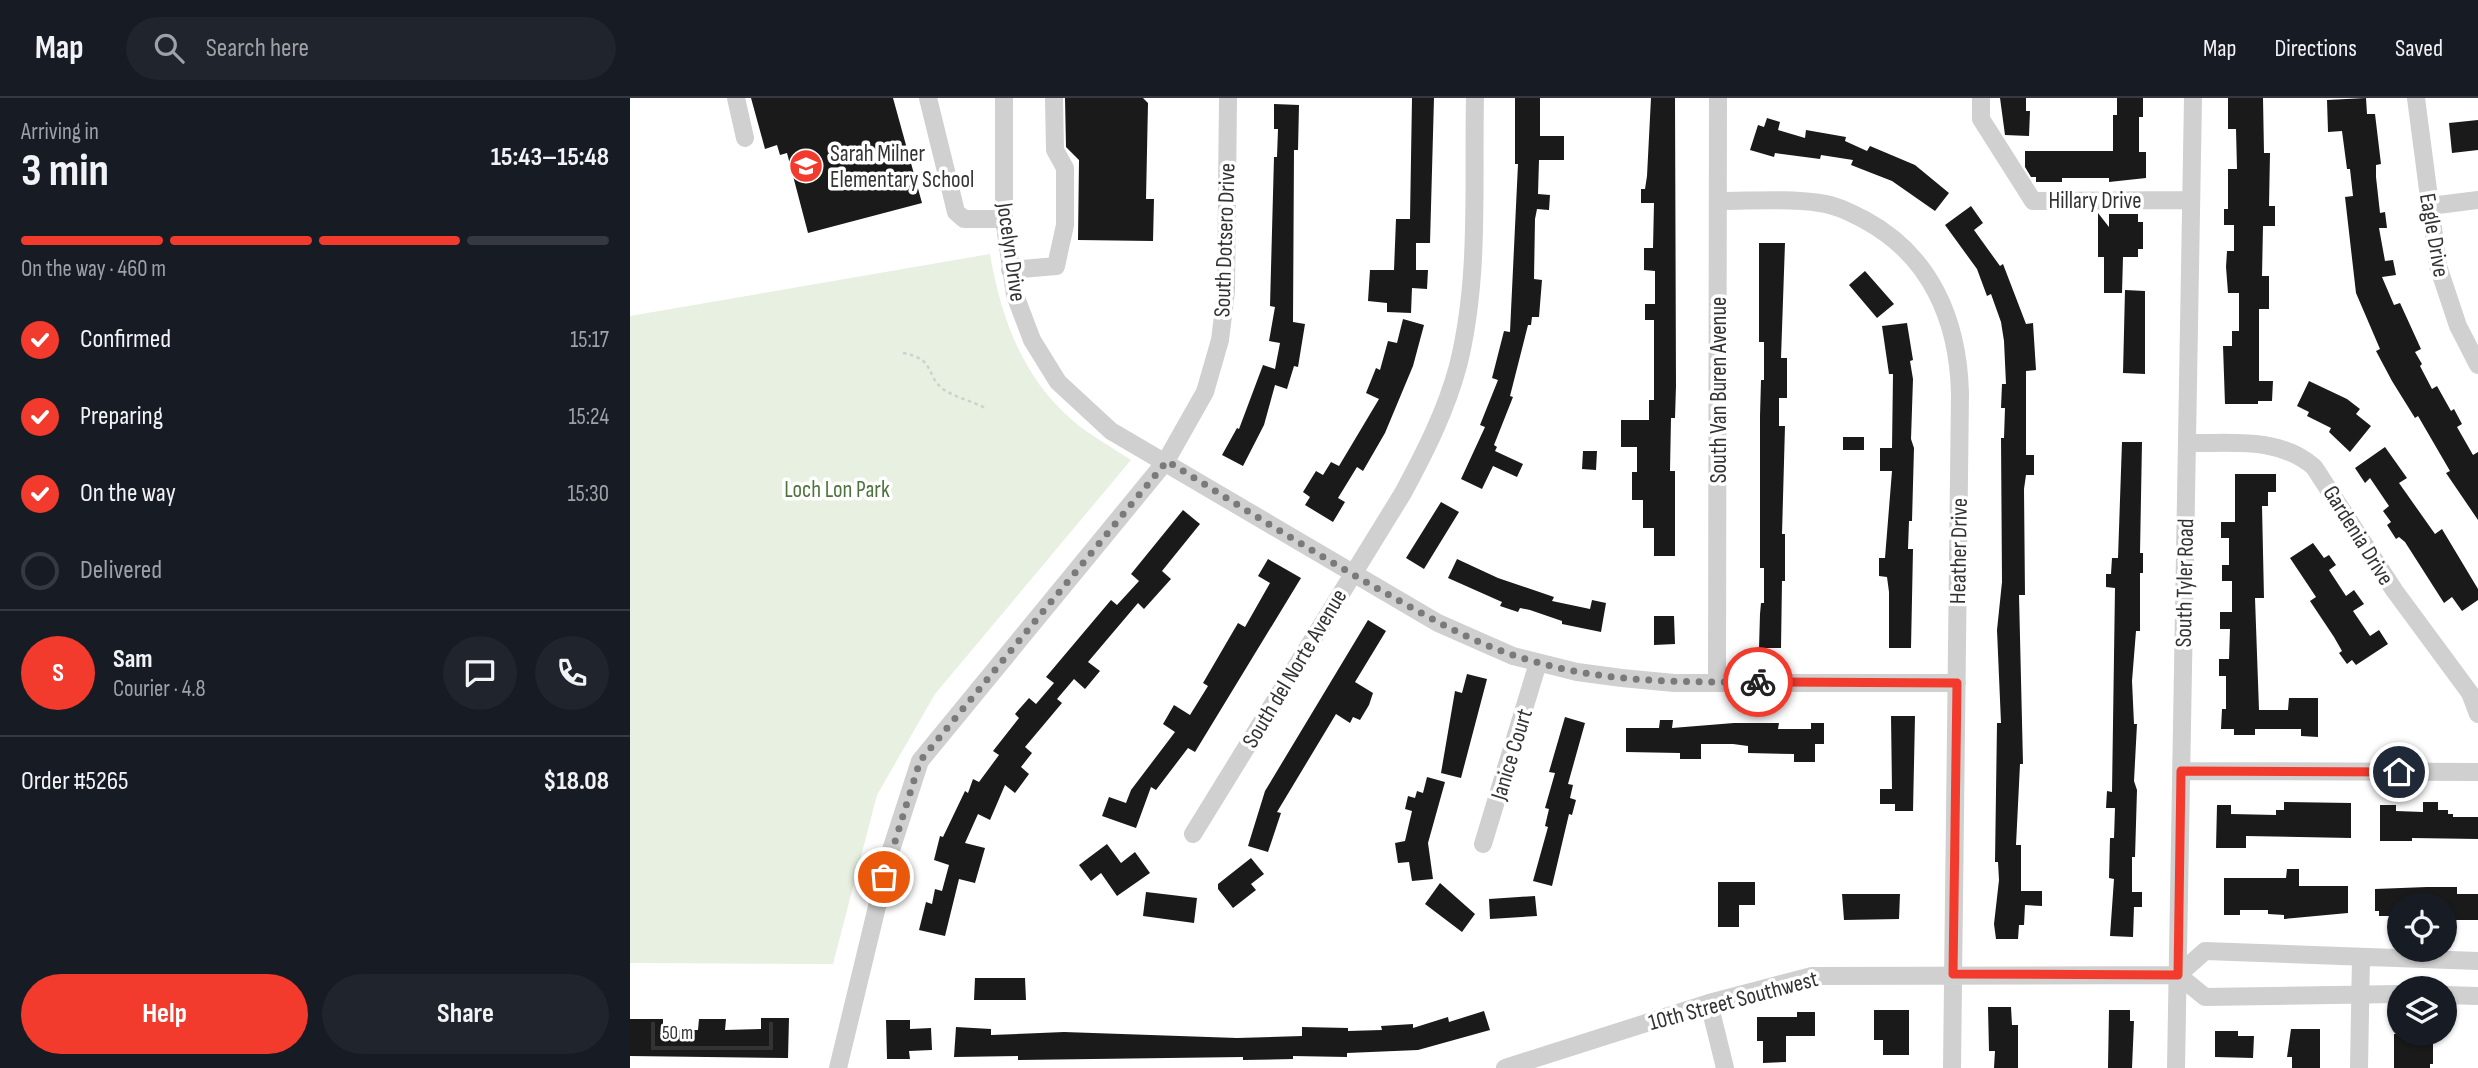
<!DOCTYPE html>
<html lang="en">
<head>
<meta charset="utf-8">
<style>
  body { margin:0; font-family:"Sofia Sans Condensed",sans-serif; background:#20242c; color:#f1f3f6; height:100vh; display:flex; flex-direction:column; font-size:26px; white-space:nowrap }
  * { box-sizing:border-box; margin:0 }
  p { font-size:23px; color:#9ea1a6 }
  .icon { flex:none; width:38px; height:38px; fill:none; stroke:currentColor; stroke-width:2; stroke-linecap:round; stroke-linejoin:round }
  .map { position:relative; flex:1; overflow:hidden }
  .details { display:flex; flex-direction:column; background:#171b24; width:630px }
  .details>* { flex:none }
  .tools { position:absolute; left:1757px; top:794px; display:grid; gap:14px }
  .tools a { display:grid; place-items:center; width:70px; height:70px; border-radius:50%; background:#171b24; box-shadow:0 2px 5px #0004; font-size:35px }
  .scale { position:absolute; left:21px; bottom:18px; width:122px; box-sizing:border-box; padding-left:7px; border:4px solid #333; border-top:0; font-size:19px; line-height:24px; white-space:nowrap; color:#333; -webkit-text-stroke:5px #fff; paint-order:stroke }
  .pin { position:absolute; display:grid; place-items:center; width:60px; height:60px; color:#fff; margin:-30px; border:4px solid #fff; border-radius:50%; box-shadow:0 2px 7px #0007 }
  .courier { position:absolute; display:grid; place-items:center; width:70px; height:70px; margin:-35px; border:5px solid #f23b2d; border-radius:50%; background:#fff; color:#222; box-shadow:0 2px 9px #0007 }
  .head em { font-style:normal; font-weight:700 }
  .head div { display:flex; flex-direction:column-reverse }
  .head { display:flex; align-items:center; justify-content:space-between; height:119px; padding:0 21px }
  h1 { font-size:46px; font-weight:700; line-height:52px }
  .bar { display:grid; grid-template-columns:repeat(4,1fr); gap:10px 7px; align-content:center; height:84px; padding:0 21px }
  .bar i { height:9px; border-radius:5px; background:#363941 }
  .bar .on { background:#f23b2d }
  .bar p { grid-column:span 4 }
  .line { display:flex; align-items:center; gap:18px; padding:0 21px; border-top:2px solid #363941 }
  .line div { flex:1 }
  .round { display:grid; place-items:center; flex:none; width:74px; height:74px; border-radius:37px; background:#20242c }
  ol { padding:0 21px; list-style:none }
  li { display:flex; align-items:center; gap:21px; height:77px }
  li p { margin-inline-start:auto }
  li .icon { padding:7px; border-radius:50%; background:#f23b2d; color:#fff; stroke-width:4 }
  li:last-child { color:#9ea1a6 }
  li i { width:38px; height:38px; border:4px solid #363941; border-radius:50% }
  .cta { display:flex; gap:14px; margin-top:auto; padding:14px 21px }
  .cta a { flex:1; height:80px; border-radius:42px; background:#f23b2d; color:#fff; font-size:28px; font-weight:700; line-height:80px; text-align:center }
  .cta a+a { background:#20242c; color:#f1f3f6 }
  header { display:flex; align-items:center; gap:42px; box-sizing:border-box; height:98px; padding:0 35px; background:#171b24; border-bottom:2px solid #363941 }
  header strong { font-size:33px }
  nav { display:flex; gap:38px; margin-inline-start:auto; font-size:24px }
  .search { width:490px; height:63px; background:#20242c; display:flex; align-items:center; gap:18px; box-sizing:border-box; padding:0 24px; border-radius:38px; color:#9ea1a6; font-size:26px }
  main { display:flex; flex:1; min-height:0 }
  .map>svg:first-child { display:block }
</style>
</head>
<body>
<header>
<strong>Map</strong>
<div class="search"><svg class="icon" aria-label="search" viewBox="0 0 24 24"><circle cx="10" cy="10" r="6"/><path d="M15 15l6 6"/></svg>Search here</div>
<nav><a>Map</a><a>Directions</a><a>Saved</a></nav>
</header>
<main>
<section class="details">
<div class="head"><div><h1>3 min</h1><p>Arriving in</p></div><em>15:43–15:48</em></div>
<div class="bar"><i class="on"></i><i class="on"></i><i class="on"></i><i></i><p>On the way · 460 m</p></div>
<ol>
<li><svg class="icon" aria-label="check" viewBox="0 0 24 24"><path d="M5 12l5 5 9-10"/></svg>Confirmed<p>15:17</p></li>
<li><svg class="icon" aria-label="check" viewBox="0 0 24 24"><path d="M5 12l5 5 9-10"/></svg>Preparing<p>15:24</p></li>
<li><svg class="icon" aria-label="check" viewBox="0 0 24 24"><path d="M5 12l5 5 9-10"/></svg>On the way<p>15:30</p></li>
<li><i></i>Delivered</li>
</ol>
<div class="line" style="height:126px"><b class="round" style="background:#f23b2d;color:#fff">S</b><div><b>Sam</b><p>Courier · 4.8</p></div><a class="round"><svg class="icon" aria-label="chat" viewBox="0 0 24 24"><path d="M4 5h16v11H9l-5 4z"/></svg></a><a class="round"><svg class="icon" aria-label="phone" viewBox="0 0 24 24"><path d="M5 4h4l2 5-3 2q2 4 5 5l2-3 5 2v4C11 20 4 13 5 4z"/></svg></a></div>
<div class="line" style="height:91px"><div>Order #5265</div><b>$18.08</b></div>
<div class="cta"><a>Help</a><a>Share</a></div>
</section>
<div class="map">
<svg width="1848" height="970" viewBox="0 0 1848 970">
  <rect width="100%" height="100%" fill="#fff"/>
  <path fill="#e7f0e1" d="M360 156C371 220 392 278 442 322 459 337 482 349 501 362L305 596 247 697 203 866 0 865V218Z"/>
  <path fill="#1a1a1a" d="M121 0H263L292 105 178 135 157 55 150 57 147 47 135 51Z
    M435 0H513L518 5 516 101H524L523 143 448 142 449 62 436 49Z
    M782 0H804L800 145H786V172H798L797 191 782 190 781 215 757 214V205L738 203 740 172H764L766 121H780Z
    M885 0H910V38H934V62H909L908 96 920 97 919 112 907 111 905 121 904 181 912 182 909 219H902L901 227H898L880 298 883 299 864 347 867 349 865 353 893 366 887 379 863 368 852 391 831 381 855 329 850 327 868 282 862 280 874 233 880 234 888 66H885Z
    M1021 0H1045L1046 288 1045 320H1041L1040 373H1045V458H1024V430H1013V402H1002V374H1007V349H991V322H1019V302H1024V222H1015V206H1025V173L1014 172V150H1023L1024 105H1011V91H1015L1017 78Z
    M1370 0H1396V13H1400L1399 38 1375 37Z
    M1487 0H1513V19H1509V54H1516V80L1479 84V80H1432V84H1406V79H1401L1395 69V53H1483V17H1487Z
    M1598 0H1633L1634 55H1640L1639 108H1645V128H1633L1632 178H1639V211H1629V283H1643L1642 303H1628V306H1595L1593 248H1602V233H1609V195H1598L1596 169 1597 153H1604V127H1594V111H1598V71H1607L1606 31H1598Z
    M1736 0 1737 16H1745L1751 66 1746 67V79L1750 115 1755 114 1757 130H1749L1755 163 1763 162 1766 177 1752 179 1764 207 1770 205 1791 251 1785 254 1792 266 1790 268 1802 291 1807 288 1821 313 1824 311 1832 326 1827 329 1843 357 1848 354V422L1816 375 1820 373 1788 318 1785 320 1762 283 1746 253 1750 251 1726 195 1715 99 1723 98 1720 71H1717L1712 33 1698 34 1697 2Z
    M644 6 669 7 668 52H664L663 224 675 226 668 269 664 268 657 291 645 287 634 327 613 368 592 357 607 330 609 331 633 267 645 271 650 245 639 243 645 209 640 208 644 59H647L648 31H644Z
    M1137 20 1150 24 1148 32 1175 40 1176 32 1216 39 1215 43 1237 53 1240 48 1285 67 1319 95 1305 113 1262 83 1221 67 1223 62 1191 57 1190 61 1145 55 1144 59 1120 52 1128 27 1134 29Z
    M1848 22V52L1822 55 1819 25Z
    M1341 108 1353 125 1344 132 1370 168 1373 166 1396 226 1403 225 1406 272 1396 273V357H1404V377H1396L1394 391 1395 497H1389L1393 666H1390L1386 747H1391V793H1412V808L1395 807 1394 827H1389L1388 841H1366L1364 826 1369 782 1368 764H1365L1367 625H1371L1367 532 1372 484 1371 340H1374L1375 310H1371L1372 286H1376L1374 243 1371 224 1361 196 1357 198 1347 171 1315 127Z
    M1468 115 1479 129V116H1508V124H1513V151H1508V159H1493L1492 195H1474V159H1468Z
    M1129 145H1155L1151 260H1157V300H1149V328H1155L1152 436H1155V483H1152L1151 550H1129L1130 516 1131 505H1134V470H1130V318L1131 282H1134V244H1129Z
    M1235 173 1264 206 1247 220 1219 187Z
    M1495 192 1515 193V276L1493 275Z
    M773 221 794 227 783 268 755 335 733 373 727 369 708 400 715 404 703 424 675 407 680 399 673 394 686 373 693 377 701 364 709 368 749 301 736 295 746 270 750 272 758 243 767 245Z
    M1277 225 1283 262 1280 263 1283 281 1281 341 1284 350 1282 423H1279L1278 451H1283L1281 550H1259V494L1257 479 1249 478V460H1255L1262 373H1250V350H1262L1263 276H1259L1252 228Z
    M1679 283 1717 301 1730 311 1726 316 1741 328 1720 354 1699 334 1701 330 1677 318 1679 314 1667 308Z
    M1213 339H1234V352H1213Z
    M1492 344H1512L1510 455H1513V475H1510V533H1506L1502 583 1504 626H1507L1504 683 1507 692 1505 759H1502V794H1512V809H1504L1503 839 1480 838 1484 781 1479 780 1480 740H1484L1485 710H1476L1477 693 1482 694 1485 490 1476 489V476H1481L1482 460H1488Z
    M1755 349 1777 380 1769 385 1805 436 1812 431 1848 491V502L1832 513 1822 499 1814 505 1775 444 1769 439 1766 441 1757 427 1761 424 1753 413 1759 408 1740 380 1735 385 1725 370Z
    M953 353H967L966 372 952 371Z
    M1605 376H1646V394H1638V408H1632L1634 500H1625L1629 612H1658L1659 600H1688V639L1671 638V631H1625V637H1604V631H1591L1592 611H1596V578H1589V561H1599L1600 531H1590V514H1602V483H1592V467H1599V440H1591V424H1605Z
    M811 404 829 414 794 471 776 460Z
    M553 412 570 426 532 473 541 481 514 511 508 505 458 564 470 573 455 591 444 581 427 601 432 605 395 649 402 655 391 669 399 676 385 695 375 687 360 722 348 716 335 745 355 750 345 785 329 781 315 838 289 832 296 804 302 806 305 791 312 793 319 767 304 762 310 738 313 739 335 693 338 695 343 681 349 684 369 657 363 653 389 620 385 616 399 600 406 606 424 585 416 579 481 502 487 507 509 483 501 476Z
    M1683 445 1694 460 1699 457 1706 467 1699 472 1716 498 1724 492 1734 506 1723 513 1740 538 1749 532 1758 546 1726 567 1722 562 1717 566 1709 555 1712 553 1704 539 1680 503 1686 499 1660 460Z
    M638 461 671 480 565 654 558 650 526 692 521 689 506 730 472 718 479 699 496 705 501 692 545 634 533 626 544 607 560 617 578 588 573 585 608 525 615 529 640 485 628 478Z
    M827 461 868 480 924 499 922 503 960 511 962 502 976 505 971 534 932 526V523L900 512 890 510 888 514 870 508 872 504 818 480Z
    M1024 518H1044L1045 546 1024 547Z
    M738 522 756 533 725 584 743 595 739 607 730 622 723 619 720 625 706 616 647 714 651 715 638 754 618 748 635 693Z
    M837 576 857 581 831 680 811 675 825 593 832 595Z
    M1261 618H1285L1283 713H1265V706H1250V691H1262Z
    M935 619 955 625 938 686 943 687 940 700 946 702 942 717 939 716 922 788 903 783 918 729 915 728 919 711 915 710 925 675 919 674Z
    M1030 622H1043L1042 630 1104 625H1149L1148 631H1181V625H1194V646H1185V664H1164V656L1118 655V648L1103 646H1071V661H1050V655L996 654V630H1029Z
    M797 679 815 684 798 745 803 781 782 783 779 764 768 765 765 745 775 743 782 713 775 711 778 698 785 700 787 693 793 695Z
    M1654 704 1721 705V740L1616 738V750H1586L1587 707H1601V716L1646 717V712H1654Z
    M1793 704H1808V712H1818V716H1823V719H1848V741L1782 740V743H1750V707H1766V713L1793 714Z
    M477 746 491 765 505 754 520 775 487 798 471 775 461 783 449 767Z
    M621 760 634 776 621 786 626 792 603 810 588 791V786Z
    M1657 771H1669V788H1718V815L1654 821V817L1638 816V812H1610V817H1594V780H1656Z
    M1088 784H1125V807H1109V829H1088Z
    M810 785 845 816 832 834 795 806Z
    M1797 789H1827V796H1848V822H1815V807H1769V818H1749V813H1745V791Z
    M516 794 567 800 564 825 513 818Z
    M1212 796H1270L1269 821 1214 822Z
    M905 798 907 818 860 821 859 801Z
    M345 880H395L396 902H344Z
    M1358 909H1381L1382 927H1388V970H1364L1365 953H1359Z
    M1244 912H1279V957H1253V942H1244Z
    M1479 912H1500V923H1504L1502 970H1478Z
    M854 913 860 932 788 952 717 955V959L663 958V961L613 962V959L388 962V958L324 959 326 929 361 931V937L434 934 607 940 672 938V929L718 930V933L752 932 751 928 783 926V930L818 919 819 924Z
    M1167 914H1185V938H1156V964L1133 965V943H1127V919H1167Z
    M131 920H159L158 960 0 958V921H33V932H68L69 921H96L95 932 131 931Z
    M256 922H280V931L301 930 302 952 279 953 280 961H257Z
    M1661 931H1690V970H1662V959H1657Z
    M1585 933H1608V938H1624L1623 960 1585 959Z
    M1764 936H1803V966H1800V970H1764Z"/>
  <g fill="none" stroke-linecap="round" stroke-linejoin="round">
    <path stroke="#d0d0d0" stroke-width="2.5" stroke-dasharray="3.5 3.5" stroke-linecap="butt" d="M273 255C306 261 295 277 313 291 324 299 342 303 355 310"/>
    <path stroke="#d0d0d0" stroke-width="18" d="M106 0 115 40
      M298 0 326 114 334 121H374
      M374 0V121L385 197 402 242 428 284 481 333 808 525 883 558 947 574 992 580 1044 585H1327
      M1351 0V21L1403 103 1561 102
      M1786 0 1808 168 1828 228 1848 267
      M1088 103C1122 103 1157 100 1190 105 1206 107 1221 115 1235 122 1301 158 1328 222 1330 295L1322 970
      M1800 108 1848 102
      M380 172 426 168 435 127V70L425 52 424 0
      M1557 345C1602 346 1648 338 1684 369L1764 492 1840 595 1848 616
      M1087 584 1088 0
      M1551 673 1848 674
      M563 736 773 395C795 354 816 313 828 268 850 181 843 88 845 0
      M853 746 908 565
      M1548 877 1575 853 1848 863
      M1815 897 1848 898
      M1079 905 1095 970
      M208 970 260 755 290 663 536 363 575 294 590 242 596 193 598 0
      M875 970 1079 905 1182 878 1548 877 1575 899 1769 896
      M1546 970 1563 0
      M1729 970 1731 859"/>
  </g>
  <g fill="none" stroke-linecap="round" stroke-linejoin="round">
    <path stroke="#7a7a7a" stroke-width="7" stroke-dasharray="0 12.6" d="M254 779 290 663 537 363C608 407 679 452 752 493 801 521 850 549 906 564 979 585 1053 584 1128 584"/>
    <path stroke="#f23b2d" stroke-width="9" d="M1128 584 1327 585 1323 876 1548 877 1551 673 1769 674"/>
  </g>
  <defs>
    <g id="school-disc" transform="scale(1.75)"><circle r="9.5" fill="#f23b2d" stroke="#fff"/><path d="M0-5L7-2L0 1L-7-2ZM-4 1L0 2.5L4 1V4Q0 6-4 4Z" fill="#fff"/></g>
  </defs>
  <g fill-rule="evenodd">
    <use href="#school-disc" x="176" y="68"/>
  </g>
  <g text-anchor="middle" stroke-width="7" stroke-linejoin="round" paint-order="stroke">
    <g font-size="23" fill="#333" stroke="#fff" text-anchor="start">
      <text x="200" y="63">Sarah Milner<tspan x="200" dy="26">Elementary School</tspan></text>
    </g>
    <g font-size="23" fill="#333" stroke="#fff">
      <text x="1465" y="110">Hillary Drive</text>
      <text transform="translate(1805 137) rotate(80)" y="8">Eagle Drive</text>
      <text transform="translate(594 142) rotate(-88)" y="8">South Dotsero Drive</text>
      <text transform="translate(382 154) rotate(82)" y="8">Jocelyn Drive</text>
      <text transform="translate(1088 292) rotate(-90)" y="8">South Van Buren Avenue</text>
      <text transform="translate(1729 437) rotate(58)" y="8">Gardenia Drive</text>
      <text transform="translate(1328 453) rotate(-89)" y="8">Heather Drive</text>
      <text transform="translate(1554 485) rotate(-89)" y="8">South Tyler Road</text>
      <text transform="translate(664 570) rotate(-59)" y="8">South del Norte Avenue</text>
      <text transform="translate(881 656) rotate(-73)" y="8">Janice Court</text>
      <text transform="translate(1103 902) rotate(-15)" y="8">10th Street Southwest</text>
    </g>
    <g font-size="23" fill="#4d733c" stroke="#fff">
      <text x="207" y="399">Loch Lon Park</text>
    </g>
  </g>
</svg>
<div class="tools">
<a><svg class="icon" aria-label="locate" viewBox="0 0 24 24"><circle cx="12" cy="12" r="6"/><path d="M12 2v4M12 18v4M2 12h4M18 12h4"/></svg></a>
<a><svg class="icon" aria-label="layers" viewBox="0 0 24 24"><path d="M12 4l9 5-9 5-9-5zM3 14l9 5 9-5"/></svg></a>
</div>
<div class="scale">50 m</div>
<div class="pin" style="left:254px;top:779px;background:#ea580c"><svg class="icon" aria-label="bag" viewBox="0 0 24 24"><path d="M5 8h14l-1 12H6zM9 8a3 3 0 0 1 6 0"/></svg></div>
<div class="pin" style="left:1769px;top:674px;background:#1f2937"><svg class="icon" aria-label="home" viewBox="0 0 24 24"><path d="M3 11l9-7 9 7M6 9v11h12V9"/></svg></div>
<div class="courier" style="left:1128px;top:584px"><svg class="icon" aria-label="bike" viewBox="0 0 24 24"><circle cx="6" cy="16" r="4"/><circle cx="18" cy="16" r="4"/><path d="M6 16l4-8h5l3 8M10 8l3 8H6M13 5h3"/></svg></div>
</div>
</main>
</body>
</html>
